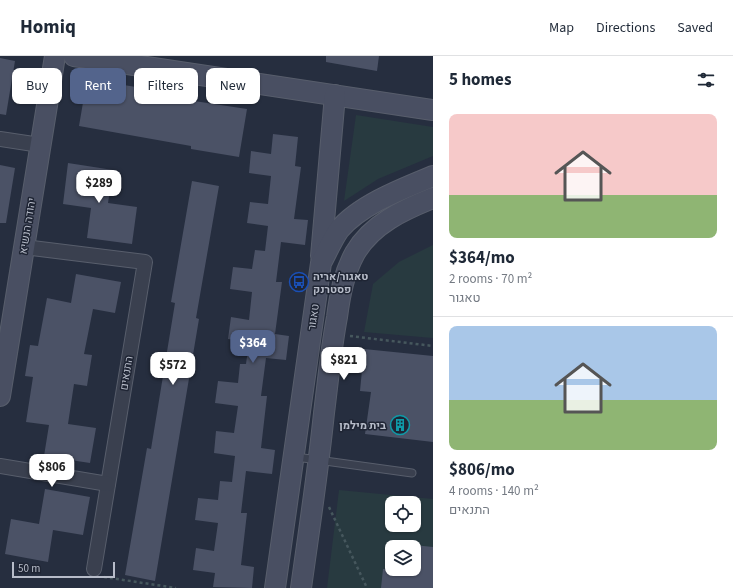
<!DOCTYPE html>
<meta charset="utf-8">
<style>
:root{--surface:#fff;--page:#f6f6f7;--text:#1f2937;--muted:#747a83;--line:#e0e1e3;--accent:#53648c}
body{margin:0;font-family:"Source Sans 3",Heebo,sans-serif;background:var(--page);color:var(--text);height:100vh;display:flex;flex-direction:column;font-size:15px;white-space:nowrap}
*{box-sizing:border-box;margin:0}
p{font-size:13px;color:var(--muted)}
.icon{flex:none;width:22px;height:22px;fill:none;stroke:currentColor;stroke-width:2;stroke-linecap:round;stroke-linejoin:round}
.map{position:relative;flex:1;overflow:hidden}
.drawer{display:flex;flex-direction:column;background:var(--surface);width:300px}
.drawer>*{flex:none}
.hud{position:absolute;left:12px;top:12px;width:361px;height:36px;display:flex;gap:8px}
.controls{position:absolute;left:385px;top:440px;display:grid;gap:8px}
.controls a{display:grid;place-items:center;width:36px;height:36px;border-radius:8px;background:var(--surface);box-shadow:0 1px 3px #0004;font-size:20px}
.scale{position:absolute;left:12px;bottom:10px;width:103px;box-sizing:border-box;padding-left:4px;border:2px solid #b7bcc9;border-top:0;font-size:11px;line-height:14px;white-space:nowrap;color:#b7bcc9;-webkit-text-stroke:3px #1f2534;paint-order:stroke}
.price{position:absolute;translate:-50% -34px;padding:0 9px;border-radius:8px;background:#fff;color:#222;font-size:13px;line-height:26px;filter:drop-shadow(0 1px 2px #0008)}
.price::after{content:'';position:absolute;left:50%;top:24px;width:12px;height:9px;margin-left:-6px;background:inherit;clip-path:polygon(0 0,100% 0,50% 100%)}
.price.selected{background:var(--accent);color:#fff}
ul{padding:0;list-style:none}
li{display:grid;align-content:center;gap:8px;height:212px;padding:0 16px}
li+li{border-top:1px solid var(--line)}
li span{display:grid;place-items:center;height:124px;border-radius:8px;color:#555}
li>.icon{margin-inline-start:auto}
span .icon{width:72px;height:72px;fill:#fffc;stroke-width:1}
li b{font-size:17px}
h2{display:flex;justify-content:space-between;align-items:center;height:48px;padding:0 16px;font-size:17px}
.pill{padding:0 14px;border-radius:8px;background:var(--surface);box-shadow:0 1px 3px #0004;font-size:14px;line-height:36px}
.pill.selected{background:var(--accent);color:#fff}
header{display:flex;align-items:center;gap:24px;box-sizing:border-box;height:56px;padding:0 20px;background:var(--surface);border-bottom:1px solid var(--line)}
header strong{font-size:19px}
nav{display:flex;gap:22px;margin-inline-start:auto;font-size:14px}
main{display:flex;flex:1;min-height:0}
.map>svg:first-child{display:block}
</style>
<header>
<strong>Homiq</strong>
<nav><a>Map</a><a>Directions</a><a>Saved</a></nav>
</header>
<main>
<div class="map">
<svg width="433" height="532" viewBox="0 0 433 532">
<rect width="100%" height="100%" fill="#262e3f"/>
<!-- green -->
<g fill="#283a40" fill-rule="evenodd">
<polygon points="356,59 433,71 433,100 378,123 344,145"/>
<polygon points="433,189 433,282 364,276 373,228 399,206"/>
<path d="M 339,434 L 433,443 L 433,532 L 327,532 ZM 392,447 L 414,447 L 414,469 L 392,469 ZM 392,491 L 414,491 L 414,513 L 392,513 Z"/>
</g>
<!-- building -->
<g fill="#4b5266">
<polygon points="326,0 379,0 377,15 326,6"/>
<polygon points="0,2 15,5 6,59 0,58"/>
<polygon points="87,23 136,31 135,36 247,53 239,101 191,93 191,90 79,70"/>
<polygon points="273,78 298,81 295,110 301,111 294,163 308,164 305,189 281,186 276,226 282,226 275,278 289,280 286,304 266,302 261,340 267,340 261,392 275,394 272,418 246,415 241,457 247,457 241,509 254,511 252,532 213,531 215,517 193,514 196,492 214,495 218,467 195,464 198,442 218,444 220,425 232,426 235,400 214,397 216,375 234,377 238,350 215,347 218,325 238,327 240,308 246,308 249,286 228,283 231,261 249,264 252,236 230,233 233,211 252,213 255,194 265,195 268,170 247,167 250,146 268,148 271,120 249,117 251,95 271,98"/>
<polygon points="68,107 113,114 108,147 137,151 132,188 87,182 91,152 63,148"/>
<polygon points="0,109 15,112 6,167 0,167"/>
<polygon points="192,125 219,130 196,262 199,263 155,525 125,519 147,392 151,393 175,247 171,246"/>
<polygon points="76,218 121,226 115,257 93,253 84,298 92,299 87,330 74,328 68,368 96,372 90,407 44,400 49,369 26,366 33,321 25,320 30,289 38,290 47,242 71,247"/>
<polygon points="364,293 433,300 433,386 365,378 371,336 360,335"/>
<polygon points="45,433 90,441 83,479 53,474 48,506 5,498 11,463 39,468"/>
<polygon points="414,489 433,491 433,532 381,532 383,513 414,513"/>
</g>
<g fill="none" stroke-linecap="round" stroke-linejoin="round">
<defs>
<polyline id="lane" points="296,401 412,417"/>
<g id="street">
<polyline points="0,83 40,89"/>
<polyline points="24,191 145,206 94,513"/>
<polyline points="0,410 108,428"/>
</g>
<g id="secondary">
<polyline points="74,0 433,54"/>
<polyline points="321,200 335,39"/>
<polyline points="0,340 55,0"/>
<path d="M 275,532 L 321,207 C 327,196 332,184 339,174 C 359,149 404,132 433,120"/>
<path d="M 301,532 C 309,474 318,416 324,357 C 328,325 331,293 337,261 C 340,238 344,217 355,197 C 372,168 403,154 433,142"/>
</g>
</defs>
<!-- lane casing -->
<use href="#lane" stroke="#585e6c" stroke-width="9"/>
<!-- street casing -->
<use href="#street" stroke="#585e6c" stroke-width="16"/>
<!-- secondary casing -->
<use href="#secondary" stroke="#585e6c" stroke-width="22"/>
<!-- path -->
<g stroke="#46575d" stroke-width="2.5" stroke-dasharray="3 3" stroke-linecap="butt">
<polyline points="350,280 433,290"/>
<polyline points="329,451 367,532"/>
<polyline points="104,521 176,532"/>
</g>
<!-- lane -->
<use href="#lane" stroke="#3a404f" stroke-width="7"/>
<!-- street -->
<use href="#street" stroke="#3a404f" stroke-width="14"/>
<!-- secondary -->
<use href="#secondary" stroke="#494f62" stroke-width="20"/>
</g>
<!-- icons -->
<defs>
<symbol id="bus-ring" viewBox="-11 -11 22 22"><circle r="9.5" fill="#1f2534" stroke="#1a4fb4" stroke-width="1.5"/><path d="M-5-6H5V4H4V6H2V4H-2V6H-4V4H-5ZM-3.5-4V0h7V-4ZM-3.5 1.2v1.5H-2V1.2ZM2 1.2v1.5H3.5V1.2Z" fill="#1a4fb4"/></symbol>
<symbol id="building-ring" viewBox="-11 -11 22 22"><circle r="9.5" fill="#1f2534" stroke="#0f9aa8" stroke-width="1.5"/><path d="M-4-6H4V6H1V3H-1V6H-4ZM-2.5-4.3h1.7v1.8h-1.7ZM.8-4.3h1.7v1.8H.8ZM-2.5-1h1.7V.8h-1.7ZM.8-1h1.7V.8H.8Z" fill="#0f9aa8"/></symbol>
</defs>
<g fill-rule="evenodd">
<use href="#bus-ring" x="288" y="215" width="22" height="22"/>
<use href="#building-ring" x="389" y="358" width="22" height="22"/>
</g>
<g text-anchor="middle" stroke-width="3" stroke-linejoin="round" paint-order="stroke">
<!-- street labels -->
<g font-size="11" fill="#b7bcc9" stroke="#1f2534">
<text transform="translate(27 170) rotate(-81)" y="4">יהודה הנשיא</text>
<text transform="translate(313 261) rotate(-82)" y="4">טאגור</text>
<text transform="translate(126 317) rotate(-81)" y="4">התנאים</text>
</g>
<!-- poi labels -->
<g font-size="11" font-weight="bold" fill="#b7bcc9" stroke="#1f2534" text-anchor="start">
<text x="313" y="224">טאגור/אריה<tspan x="313" dy="13">פסטרנק</tspan></text>
<text x="386" y="373" text-anchor="end">בית מילמן</text>
</g>
</g>
</svg>
<div class="controls">
<a><svg class="icon" aria-label="locate" viewBox="0 0 24 24"><circle cx="12" cy="12" r="6"/><path d="M12 2v4M12 18v4M2 12h4M18 12h4"/></svg></a>
<a><svg class="icon" aria-label="layers" viewBox="0 0 24 24"><path d="M12 4l9 5-9 5-9-5zM3 14l9 5 9-5"/></svg></a>
</div>
<div class="scale">50 m</div>
<b class="price" style="left:99px;top:148px">$289</b>
<b class="price selected" style="left:253px;top:308px">$364</b>
<b class="price" style="left:344px;top:325px">$821</b>
<b class="price" style="left:173px;top:330px">$572</b>
<b class="price" style="left:52px;top:432px">$806</b>
<div class="hud">
<a class="pill">Buy</a>
<a class="pill selected">Rent</a>
<a class="pill">Filters</a>
<a class="pill">New</a>
</div>
</div>
<section class="drawer">
<h2>5 homes<svg class="icon" aria-label="filters" viewBox="0 0 24 24"><path d="M4 7h16M4 17h16"/><circle cx="9" cy="7" r="2"/><circle cx="15" cy="17" r="2"/></svg></h2>
<ul>
<li><span style="background:linear-gradient(#f6c9c9 65%,#8fb573 0)"><svg class="icon" aria-label="home" viewBox="0 0 24 24"><path d="M3 11l9-7 9 7M6 9v11h12V9"/></svg></span><div><b>$364/mo</b><p>2 rooms · 70 m²</p><p>טאגור</p></div></li>
<li><span style="background:linear-gradient(#a9c7e8 60%,#8fb573 0)"><svg class="icon" aria-label="home" viewBox="0 0 24 24"><path d="M3 11l9-7 9 7M6 9v11h12V9"/></svg></span><div><b>$806/mo</b><p>4 rooms · 140 m²</p><p>התנאים</p></div></li>
</ul>
</section>
</main>
